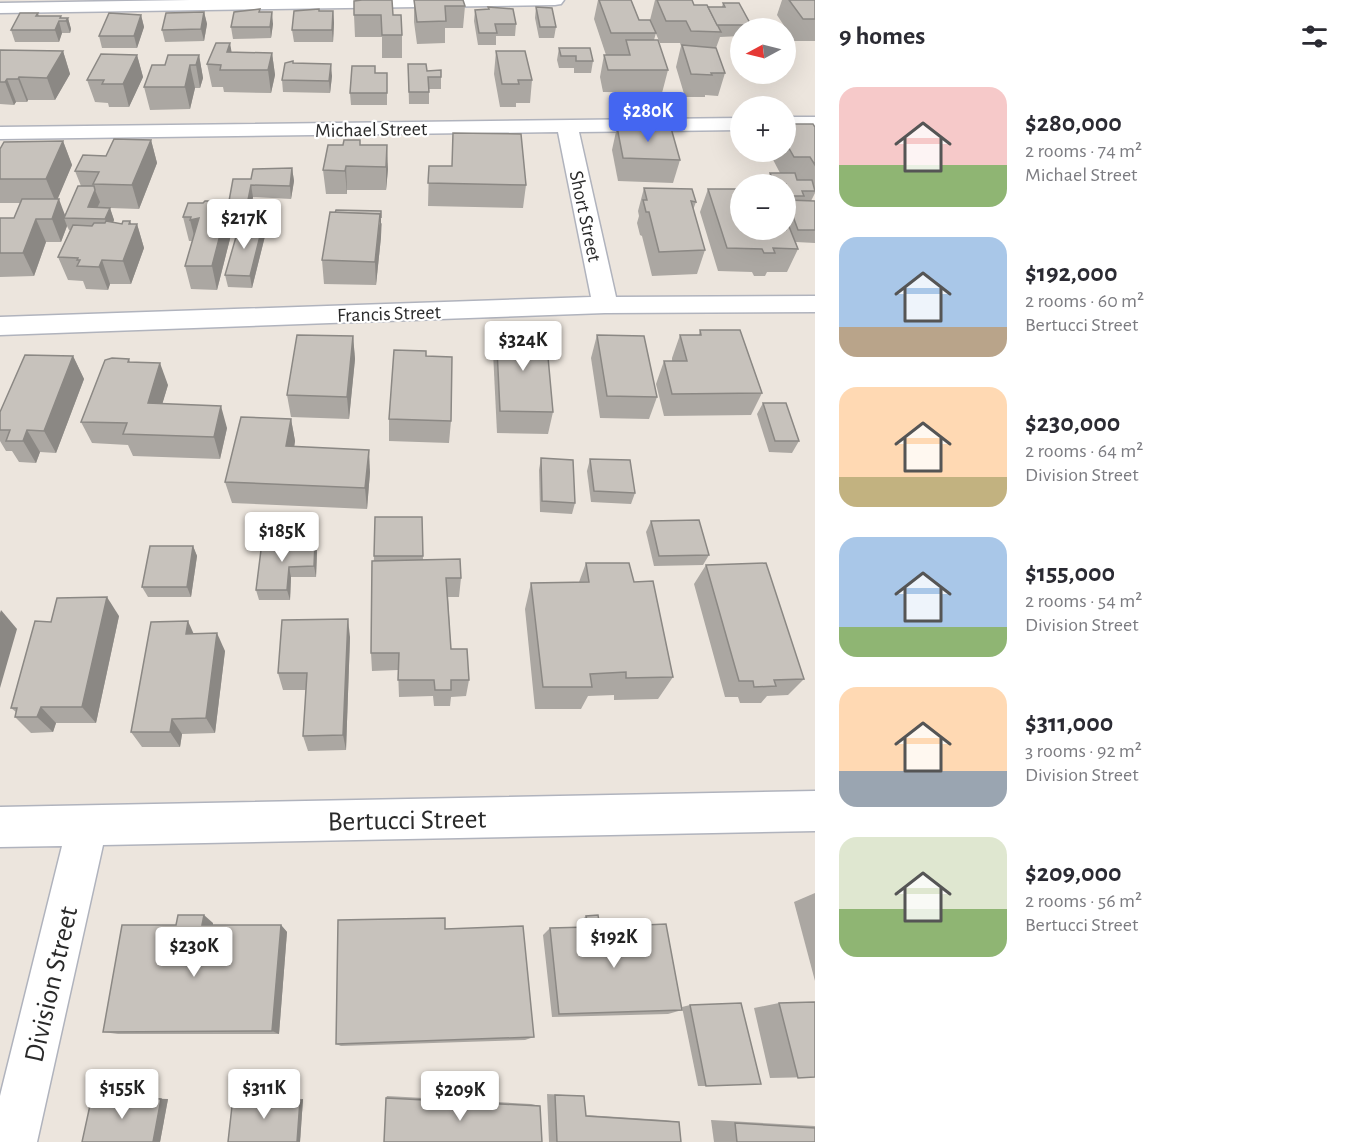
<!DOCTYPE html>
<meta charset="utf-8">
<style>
:root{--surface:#fff;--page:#f2f2f3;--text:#2b2b33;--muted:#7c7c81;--accent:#4466f1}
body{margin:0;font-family:"Alegreya Sans",sans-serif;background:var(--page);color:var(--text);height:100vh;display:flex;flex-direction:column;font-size:22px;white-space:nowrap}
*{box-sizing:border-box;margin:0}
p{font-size:20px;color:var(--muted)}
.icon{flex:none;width:33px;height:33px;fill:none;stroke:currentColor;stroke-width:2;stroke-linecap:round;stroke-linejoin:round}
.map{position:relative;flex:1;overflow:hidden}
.details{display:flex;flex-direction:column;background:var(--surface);width:540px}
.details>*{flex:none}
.needle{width:39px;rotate:263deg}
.tools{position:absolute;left:730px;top:18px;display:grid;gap:12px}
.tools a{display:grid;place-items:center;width:66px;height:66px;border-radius:50%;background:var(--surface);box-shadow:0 6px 24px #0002;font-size:30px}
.price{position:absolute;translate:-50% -51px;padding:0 14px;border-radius:6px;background:#fff;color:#222;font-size:20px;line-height:39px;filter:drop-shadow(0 2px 3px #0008)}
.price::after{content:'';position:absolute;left:50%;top:36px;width:18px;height:14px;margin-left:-9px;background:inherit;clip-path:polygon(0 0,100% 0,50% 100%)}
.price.on{background:var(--accent);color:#fff}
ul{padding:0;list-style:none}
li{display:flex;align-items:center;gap:18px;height:150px;padding:0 24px}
li span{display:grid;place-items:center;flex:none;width:168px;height:120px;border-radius:18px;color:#555}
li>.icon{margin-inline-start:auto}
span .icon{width:72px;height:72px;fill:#fffc;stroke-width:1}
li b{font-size:26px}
h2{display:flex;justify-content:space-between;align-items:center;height:72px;padding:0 24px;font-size:26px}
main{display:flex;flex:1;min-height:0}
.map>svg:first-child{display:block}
</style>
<main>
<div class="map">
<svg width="815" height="1142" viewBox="0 0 815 1142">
<rect width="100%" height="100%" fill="#ece5dd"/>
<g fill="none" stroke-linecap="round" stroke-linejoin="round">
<defs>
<g id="street">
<polygon points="190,0 564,0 561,4 555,5 0,13 0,3"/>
<rect x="786" y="117" width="29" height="12"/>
<polygon points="741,118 741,130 579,132 616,297 815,296 815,312 605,313 0,335 0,317 591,297 558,132 0,139 0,127"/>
<polygon points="815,791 815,831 103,845 37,1142 0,1142 0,1096 62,846 0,847 0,807"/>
</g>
</defs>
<!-- street casing -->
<use href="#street" stroke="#b0b3bd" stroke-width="3"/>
<!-- street -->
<use href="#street" fill="#fff" fill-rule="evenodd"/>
</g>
<!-- wall -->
<g fill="#aba7a2">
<polygon points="414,0 465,6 463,28 445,28 445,43 417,44 414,22"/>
<polygon points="598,0 631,0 639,20 656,33 654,40 668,70 662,93 603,92 600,77 604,55 606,55 594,19"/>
<polygon points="655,0 692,0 694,5 708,7 722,7 723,3 751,25 750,28 741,28 741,36 720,37 716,48 725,73 718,96 705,95 705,97 685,97 676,67 681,46 680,43 660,43 650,20"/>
<polygon points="782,0 815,0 815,41 794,41 777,15"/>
<polygon points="488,7 516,24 515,36 496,36 496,45 478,45 474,21 475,10 488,9"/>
<polygon points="536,7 556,27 554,38 539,38 535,18"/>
<polygon points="260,9 260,12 273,24 271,38 233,39 231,27"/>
<polygon points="319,11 333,11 334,23 333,42 294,42 292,30"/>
<polygon points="204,12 207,24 204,41 165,42 162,30"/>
<polygon points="38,13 39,16 61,16 61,18 68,18 71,29 70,33 62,33 59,42 15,42 11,30"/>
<polygon points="141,15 144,27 137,48 102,48 99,36"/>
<polygon points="354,15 393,15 402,35 402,58 382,58 382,37 355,37"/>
<polygon points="559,48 593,61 591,73 574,73 574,68 559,68 557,60"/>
<polygon points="0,50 63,51 70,74 55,100 28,100 27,102 16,102 14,105 0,104"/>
<polygon points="496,51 532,80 530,103 516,103 516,107 500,107 494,74"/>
<polygon points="232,52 272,53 275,75 271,93 224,92 223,87 212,87 207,64"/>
<polygon points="137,55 143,77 129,107 109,107 108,103 95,102 87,80"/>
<polygon points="199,55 203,78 200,88 195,88 190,109 150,110 144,87"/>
<polygon points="293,63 332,76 330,93 283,92 282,80"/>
<polygon points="408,64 441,77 441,89 429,89 429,104 409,104"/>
<polygon points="387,73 387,105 351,105 350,93"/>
<polygon points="786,124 815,127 815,193 811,201 815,201 815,243 796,242 798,249 787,272 767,272 765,276 754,276 752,272 718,271 700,212 708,189 741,230 786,230 786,184 765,184 770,173 780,173 769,152 786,152"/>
<polygon points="617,127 680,160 673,183 618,181 612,150"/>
<polygon points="453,133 526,185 523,208 428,206 429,166 452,166"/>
<polygon points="151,140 157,163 139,209 110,208 114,220 113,222 122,224 137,224 144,248 131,284 110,284 108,290 86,289 83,281 68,280 58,257 70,230 69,230 67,226 61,242 46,242 34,276 0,277 0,218 14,218 21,203 0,203 0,149 63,141 72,165 57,199 65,215 81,186 75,171 106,156"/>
<polygon points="360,145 388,169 386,190 347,190 347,194 326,194 323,170"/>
<polygon points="292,168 294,181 291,199 253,197 250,213 231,213 229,201 251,179"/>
<polygon points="644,188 696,202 693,210 705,250 697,274 652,276 642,236 640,235 637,223 639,216 638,211"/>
<polygon points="210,203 228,204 233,227 217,290 191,289 185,266 192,241 189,241 183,217"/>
<polygon points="382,223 381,237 376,285 324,284 322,260"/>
<polygon points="263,224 265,236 252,288 228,287 225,275"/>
<polygon points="496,329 523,334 553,412 548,434 497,433 493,352"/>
<polygon points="700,330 762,393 751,415 664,416 656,384 664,361 672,361 672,358 680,335 699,335"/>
<polygon points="597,335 657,397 649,419 600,418 591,358"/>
<polygon points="353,336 355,359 349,419 291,417 287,395"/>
<polygon points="73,356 84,379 56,453 40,452 36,463 19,462 12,451 6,451 0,441 0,412"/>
<polygon points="426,356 451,421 449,443 389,441 389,419"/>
<polygon points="129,359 130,362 168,385 162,404 227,428 220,459 133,456 128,445 92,443 81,422"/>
<polygon points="763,403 799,441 792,453 769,452 757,414"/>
<polygon points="291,419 295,441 294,447 370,472 367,509 232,503 225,482"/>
<polygon points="541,458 575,503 572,514 540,512 539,470"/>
<polygon points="590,459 635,493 631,504 591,502 587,471"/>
<polygon points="422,517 423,560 461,578 459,597 448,597 451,649 469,680 466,696 451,697 450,706 434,706 433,696 399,697 398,670 372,671 371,653 374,556"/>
<polygon points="651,521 709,555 703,565 654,566 646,532"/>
<polygon points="315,542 317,552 316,577 291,577 290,600 259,600 256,590"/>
<polygon points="193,546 197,556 191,597 148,597 142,587"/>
<polygon points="586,563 634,582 673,677 658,699 614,700 614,695 588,696 581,709 535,709 525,609 531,583 579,582"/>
<polygon points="706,565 804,679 788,695 767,696 761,703 740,703 738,697 725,697 694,584"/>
<polygon points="119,616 96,723 56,723 53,732 31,733 15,717 16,712 11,708 51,622"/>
<polygon points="194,634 225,651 215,733 182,734 180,747 142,747 131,732"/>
<polygon points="350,637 346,750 308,751 303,736 306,690 283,690 278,673"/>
<polygon points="815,893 815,981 794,902"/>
<polygon points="586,916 600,927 682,1010 668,1014 552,1017 543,935 550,928 578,927 578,924"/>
<polygon points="213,923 213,925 281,925 287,932 279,1034 118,1034 103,1032 176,925"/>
<polygon points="779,1003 815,1077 770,1078 754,1008"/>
<polygon points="690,1005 706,1086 698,1086 682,1007"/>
<polygon points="534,1037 525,1040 341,1046 336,1044"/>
<polygon points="547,1094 584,1096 586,1115 664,1120 679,1122 681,1142 549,1142"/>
<polygon points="92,1096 101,1096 168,1099 160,1142 82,1142"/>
<polygon points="387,1096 531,1104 540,1106 386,1098"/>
<polygon points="233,1097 303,1099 300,1142 228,1142"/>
<polygon points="711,1120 815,1126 815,1142 714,1142"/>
</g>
<!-- shaded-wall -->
<g fill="#8b8884">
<polygon points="333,11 334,23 333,42 332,30"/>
<polygon points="204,12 207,24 204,41 201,29"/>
<polygon points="272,12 273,24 271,38 270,27"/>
<polygon points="141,15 144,27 137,48 134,36"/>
<polygon points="68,18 71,29 70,33 66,21"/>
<polygon points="59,21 62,33 59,42 55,30"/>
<polygon points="230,43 234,65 227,52"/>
<polygon points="63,51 70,74 55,100 47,78"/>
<polygon points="272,53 275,75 271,93 268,70"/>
<polygon points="137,55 143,77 129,107 123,84"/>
<polygon points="199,55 203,78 200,88 196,65"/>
<polygon points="331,64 332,76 330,93 329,81"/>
<polygon points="190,65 195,88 190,109 185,87"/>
<polygon points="19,77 28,100 27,102 18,79"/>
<polygon points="7,79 16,102 14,105 5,82"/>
<polygon points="151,140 157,163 139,209 132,185"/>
<polygon points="63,141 72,165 56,203 46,179"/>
<polygon points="387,145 388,169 386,190 386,167"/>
<polygon points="346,166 347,190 347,194 345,171"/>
<polygon points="292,168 294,181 291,199 290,186"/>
<polygon points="251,185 253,197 250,213 248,200"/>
<polygon points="95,190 100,202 92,219 88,207"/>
<polygon points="59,199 66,218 64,218 67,226 61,242 52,219"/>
<polygon points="228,204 233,227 217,290 212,266"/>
<polygon points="110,208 114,220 110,231 105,219"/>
<polygon points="381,211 381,237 376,285 375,262"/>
<polygon points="199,218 196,243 190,220"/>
<polygon points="36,219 46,242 34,276 23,253"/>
<polygon points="130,221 134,232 137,224 144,248 131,284 123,261"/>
<polygon points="263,224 265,236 252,288 250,276"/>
<polygon points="102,260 110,284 108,290 99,267"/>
<polygon points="353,336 355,359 349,419 347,397"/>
<polygon points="73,356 84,379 56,453 44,431"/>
<polygon points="160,363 168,385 156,425 148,403"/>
<polygon points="221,406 227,428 220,459 214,437"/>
<polygon points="291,419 295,441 291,468 286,446"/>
<polygon points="27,430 40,452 36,463 23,441"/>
<polygon points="369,450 370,472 367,509 365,488"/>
<polygon points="315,542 317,552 316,577 314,566"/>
<polygon points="193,546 197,556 191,597 187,587"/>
<polygon points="289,567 291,577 290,600 287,590"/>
<polygon points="107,597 119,616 96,723 82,707"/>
<polygon points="1,610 17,629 0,688 0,613"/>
<polygon points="348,619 350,637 346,750 343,735"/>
<polygon points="188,621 196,639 186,634"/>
<polygon points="217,633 225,651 215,733 206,718"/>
<polygon points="41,707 56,723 53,732 37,717"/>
<polygon points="172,719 182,734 180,747 170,732"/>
<polygon points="204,915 213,923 212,932 202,925"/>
<polygon points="281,925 287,932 279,1034 272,1031"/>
<polygon points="161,1099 168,1099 160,1142 153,1142"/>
<polygon points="303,1099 300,1142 297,1142 300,1100"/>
</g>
<!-- building -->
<g fill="#c7c2bc" stroke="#8b8884" stroke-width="1.5">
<polygon points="362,0 392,0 393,15 401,15 402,35 382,35 381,15 354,15 354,1"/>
<polygon points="414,0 463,0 465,6 445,6 446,21 417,22"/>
<polygon points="599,0 631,0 639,20 650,20 656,33 611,33"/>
<polygon points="657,0 692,0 694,5 707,5 721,32 691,31 686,21 666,21"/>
<polygon points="789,0 815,0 815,19 803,19"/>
<polygon points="723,3 739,3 751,25 717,25 708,7 725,7"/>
<polygon points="488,7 513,9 516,24 495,24 497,33 479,33 475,10 489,9"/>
<polygon points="536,7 552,8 556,27 540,27"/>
<polygon points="260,9 259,12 272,12 270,27 231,27 234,12"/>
<polygon points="319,9 319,11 333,11 332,30 292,30 294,11"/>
<polygon points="204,12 201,29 162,30 166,13"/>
<polygon points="20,13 38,13 36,16 61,16 60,18 68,18 66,21 59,21 55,30 11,30"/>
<polygon points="109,13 141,15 134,36 99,36"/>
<polygon points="626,40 658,40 668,70 608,70 604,55 630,55"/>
<polygon points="216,43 230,43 227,52 272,53 268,70 220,70 221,65 207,64"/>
<polygon points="682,45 716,48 725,73 711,73 712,75 691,74"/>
<polygon points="559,48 590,48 593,61 576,61 576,56 561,56"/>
<polygon points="0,50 63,51 47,78 19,77 18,79 7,79 5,82 0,82"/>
<polygon points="496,51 525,51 532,80 518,80 519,84 502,84"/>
<polygon points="101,54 137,55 123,84 102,84 104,80 87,80"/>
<polygon points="168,55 199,55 196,65 190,65 185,87 144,87 152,65 165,65"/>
<polygon points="293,61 293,63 331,64 329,81 282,80 285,63"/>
<polygon points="408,64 426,64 427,71 441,70 441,77 428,77 429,92 409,92"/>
<polygon points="352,66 375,66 375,73 387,73 387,93 350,93"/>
<polygon points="786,124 813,124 815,127 815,165 810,157 794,157 786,143"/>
<polygon points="617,127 671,128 680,160 623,158"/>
<polygon points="453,133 521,134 526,185 428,183 429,166 452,166"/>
<polygon points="114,139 151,140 132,185 93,184 99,172 75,171 83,155 106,156"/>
<polygon points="344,140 360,140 360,145 387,145 386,167 346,166 345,171 323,170 328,145 343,145"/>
<polygon points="63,141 46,179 0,179 0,149 4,142"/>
<polygon points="292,168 290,186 251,185 248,200 229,201 233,179 251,179 253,169"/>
<polygon points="770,173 795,173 797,180 812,180 815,191 802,191 804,196 786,196 786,184 775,184"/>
<polygon points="78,186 94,186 95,190 88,207 110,208 105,219 64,218"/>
<polygon points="644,188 692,189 696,202 691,201 705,250 659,252 649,212 646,212 643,200 647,200"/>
<polygon points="708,189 741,189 741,230 786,230 786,224 788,224 798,249 773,248 775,253 764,253 762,249 727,248"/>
<polygon points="22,199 59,199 52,219 36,219 23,253 0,253 0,218 14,218"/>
<polygon points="787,200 815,201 815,230 798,230"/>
<polygon points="205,201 209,201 209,204 213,202 228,204 212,266 185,266 199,218 190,220 191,217 183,217 188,203 203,203"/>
<polygon points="336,210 381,211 381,218 380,214 335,213"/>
<polygon points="330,212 380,214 375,262 322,260"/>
<polygon points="106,221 122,224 123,221 130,221 129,224 137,224 123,261 102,260 99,267 77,266 80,260 77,260 78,258 58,257 73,225 92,226 94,223 105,223"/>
<polygon points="240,223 263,224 250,276 225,275"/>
<polygon points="496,329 522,330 523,334 546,335 553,412 500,411"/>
<polygon points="700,330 740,330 762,393 672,394 664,361 687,361 680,335 701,335"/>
<polygon points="297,335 353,336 347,397 287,395"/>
<polygon points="597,335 644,336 657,397 607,396"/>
<polygon points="394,350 426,351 426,356 452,357 451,421 389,419"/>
<polygon points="25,355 73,356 44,431 27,430 23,441 6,441 10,430 0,430 0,412"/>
<polygon points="112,358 129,359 128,362 160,363 148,403 221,406 214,437 123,434 127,423 81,422 105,360"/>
<polygon points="763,403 786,403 799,441 775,441"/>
<polygon points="241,417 291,419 286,446 369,450 365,488 225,482"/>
<polygon points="541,458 573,460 575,503 542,501"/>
<polygon points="590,459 630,460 635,493 594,491"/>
<polygon points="375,517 422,517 423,556 374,556"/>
<polygon points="699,520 709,555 659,556 651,521"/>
<polygon points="262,542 315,542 314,566 289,567 287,590 256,590"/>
<polygon points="150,546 193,546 187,587 142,587"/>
<polygon points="460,559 461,578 446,578 451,649 467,649 469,680 451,680 451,690 435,690 434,680 398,680 399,653 371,653 372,561"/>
<polygon points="586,563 629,563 634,582 653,581 673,677 626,678 626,672 590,674 592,687 543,687 531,583 589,582"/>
<polygon points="766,563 804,679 774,680 776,686 754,687 753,681 739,681 706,565"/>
<polygon points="107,597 82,707 41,707 37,717 15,717 17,708 11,708 35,621 51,622 57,598"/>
<polygon points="348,619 343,735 303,736 307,673 278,673 282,620"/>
<polygon points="188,621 186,634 217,633 206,718 172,719 170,732 131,732 151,622"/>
<polygon points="178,915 204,915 202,925 281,925 272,1031 103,1032 122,925 176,925"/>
<polygon points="598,915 600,927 666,924 682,1010 559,1014 550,928 589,927 586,916"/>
<polygon points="445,918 445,929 523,926 534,1037 336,1044 338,920"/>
<polygon points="815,1002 815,1077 798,1078 779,1003"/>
<polygon points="741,1003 761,1084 706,1086 690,1005"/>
<polygon points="555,1095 584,1096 586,1116 679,1122 681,1142 557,1142"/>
<polygon points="92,1096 161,1099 153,1142 82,1142"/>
<polygon points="233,1097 300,1100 297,1142 228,1142"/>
<polygon points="386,1098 540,1106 542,1142 384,1142"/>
<polygon points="735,1123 815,1128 815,1142 737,1142"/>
</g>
<g text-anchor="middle" stroke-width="4.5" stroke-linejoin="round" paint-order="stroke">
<!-- far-street labels -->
<g font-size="20" fill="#2a2a2a" stroke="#fff">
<text transform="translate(371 129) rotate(-1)" y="7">Michael Street</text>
<text transform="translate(586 216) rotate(78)" y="7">Short Street</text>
<text transform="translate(389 313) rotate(-2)" y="7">Francis Street</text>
</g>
<!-- near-street labels -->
<g font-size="28" fill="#2a2a2a" stroke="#fff">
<text transform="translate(407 819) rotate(-1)" y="10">Bertucci Street</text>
<text transform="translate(50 984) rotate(-77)" y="10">Division Street</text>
</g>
</g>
</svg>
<div class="tools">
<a><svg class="needle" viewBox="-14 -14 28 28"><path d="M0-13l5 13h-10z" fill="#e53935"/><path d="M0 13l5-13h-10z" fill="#7c7c81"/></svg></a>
<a>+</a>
<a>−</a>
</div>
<b class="price on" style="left:648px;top:143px">$280K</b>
<b class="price" style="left:244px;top:250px">$217K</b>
<b class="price" style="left:523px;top:372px">$324K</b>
<b class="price" style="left:282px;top:563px">$185K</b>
<b class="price" style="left:614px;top:969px">$192K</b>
<b class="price" style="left:194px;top:978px">$230K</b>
<b class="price" style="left:122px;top:1120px">$155K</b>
<b class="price" style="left:264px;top:1120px">$311K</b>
<b class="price" style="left:460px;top:1122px">$209K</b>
</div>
<section class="details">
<h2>9 homes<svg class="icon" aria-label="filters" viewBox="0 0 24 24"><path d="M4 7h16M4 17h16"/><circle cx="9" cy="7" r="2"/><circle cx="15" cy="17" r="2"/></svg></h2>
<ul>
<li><span style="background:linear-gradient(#f6c9c9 65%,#8fb573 0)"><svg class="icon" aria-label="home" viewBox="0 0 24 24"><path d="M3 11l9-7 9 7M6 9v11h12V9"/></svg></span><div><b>$280,000</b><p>2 rooms · 74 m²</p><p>Michael Street</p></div></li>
<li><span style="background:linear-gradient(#a9c7e8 75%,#b9a48a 0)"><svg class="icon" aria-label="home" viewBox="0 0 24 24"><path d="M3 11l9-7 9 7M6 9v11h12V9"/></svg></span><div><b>$192,000</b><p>2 rooms · 60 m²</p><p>Bertucci Street</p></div></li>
<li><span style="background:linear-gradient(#ffd9b3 75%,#c2b280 0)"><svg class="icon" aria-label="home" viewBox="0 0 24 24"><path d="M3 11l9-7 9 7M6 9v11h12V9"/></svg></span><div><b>$230,000</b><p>2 rooms · 64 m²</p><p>Division Street</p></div></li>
<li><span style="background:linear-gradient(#a9c7e8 75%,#8fb573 0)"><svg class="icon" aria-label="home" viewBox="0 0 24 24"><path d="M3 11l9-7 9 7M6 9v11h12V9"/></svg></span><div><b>$155,000</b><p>2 rooms · 54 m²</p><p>Division Street</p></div></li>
<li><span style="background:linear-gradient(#ffd9b3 70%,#9aa5b1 0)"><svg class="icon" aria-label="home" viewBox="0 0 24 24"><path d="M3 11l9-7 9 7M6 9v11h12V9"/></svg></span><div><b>$311,000</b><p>3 rooms · 92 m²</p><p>Division Street</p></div></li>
<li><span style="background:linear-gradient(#dfe7d0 60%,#8fb573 0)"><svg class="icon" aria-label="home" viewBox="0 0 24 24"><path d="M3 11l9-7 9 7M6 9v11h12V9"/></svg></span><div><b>$209,000</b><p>2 rooms · 56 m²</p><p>Bertucci Street</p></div></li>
</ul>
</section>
</main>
